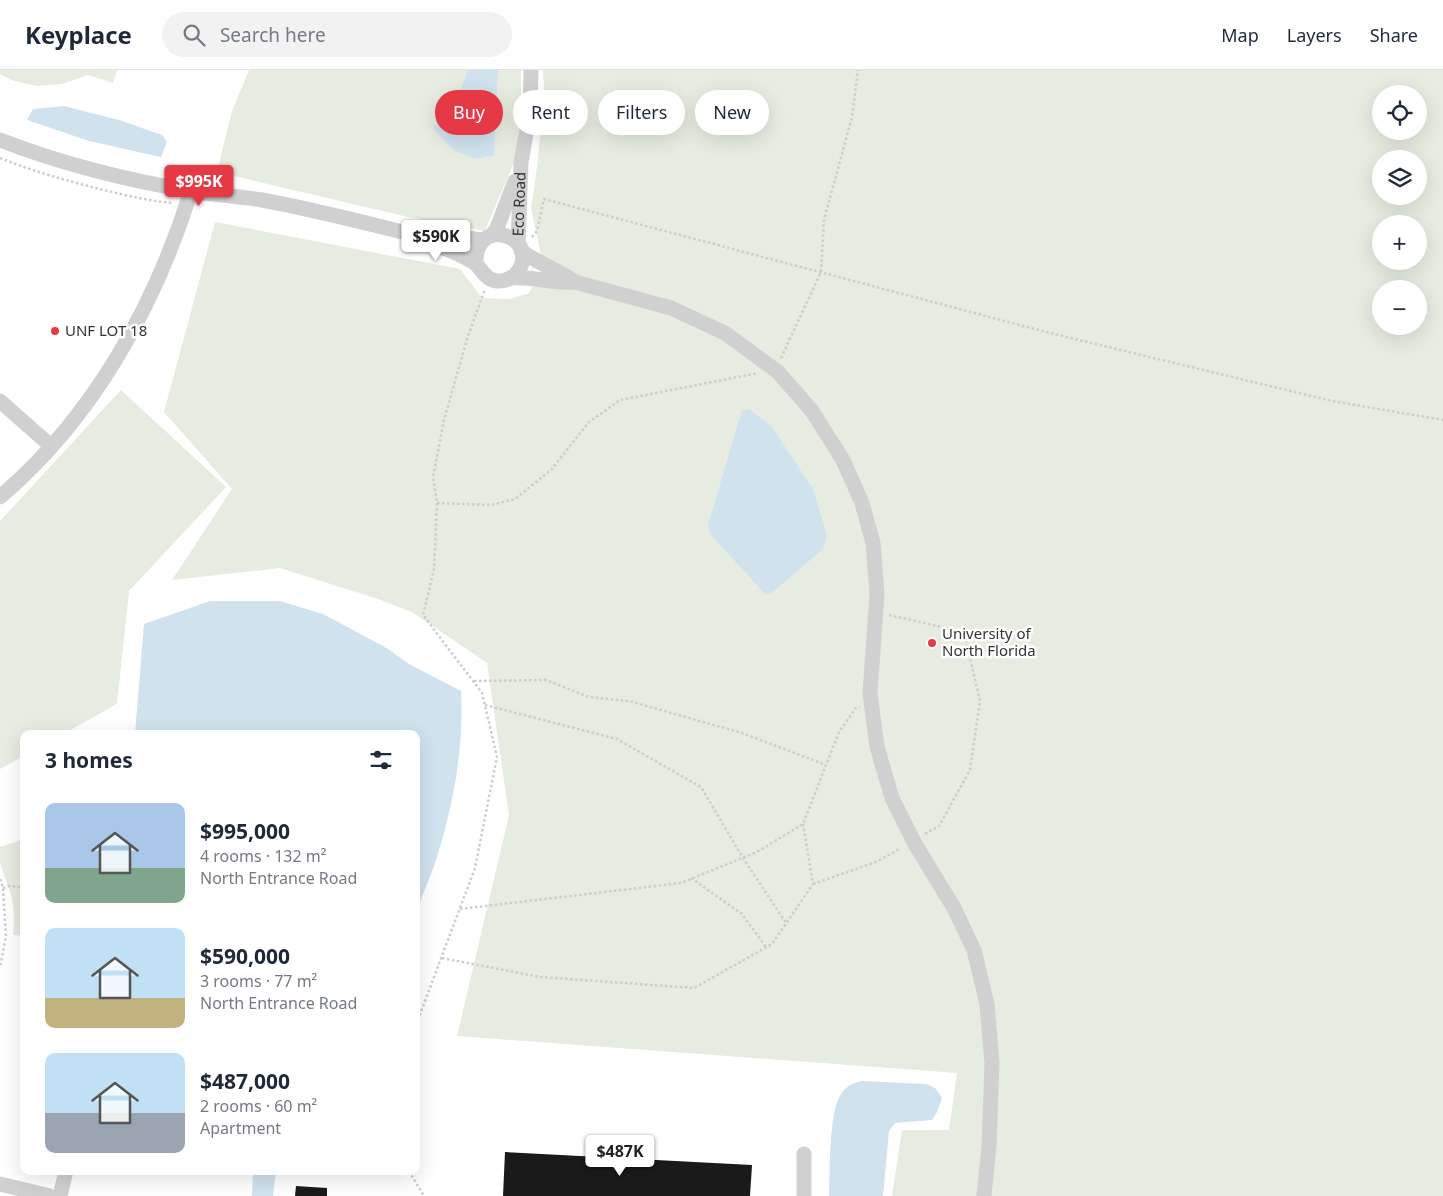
<!DOCTYPE html>
<meta charset="utf-8">
<style>
:root{--surface:#fff;--page:#f2f2f3;--text:#1f2937;--muted:#747a83;--line:#e0e1e3;--accent:#e63946}
body{margin:0;font-family:"Noto Sans",sans-serif;background:var(--page);color:var(--text);height:100vh;display:flex;flex-direction:column;font-size:19px;white-space:nowrap}
*{box-sizing:border-box;margin:0}
p{font-size:16px;color:var(--muted)}
.icon{flex:none;width:28px;height:28px;fill:none;stroke:currentColor;stroke-width:2;stroke-linecap:round;stroke-linejoin:round}
.map{position:relative;flex:1;overflow:hidden}
.panel{position:absolute;left:20px;top:660px;width:400px;height:445px;display:flex;flex-direction:column;background:var(--surface);border-radius:10px;box-shadow:0 5px 20px #0002}
.panel>*{flex:none}
.banner{position:absolute;left:435px;top:20px;width:475px;height:45px;display:flex;gap:10px}
.tools{position:absolute;left:1372px;top:15px;display:grid;gap:10px}
.tools a{display:grid;place-items:center;width:55px;height:55px;border-radius:50%;background:var(--surface);box-shadow:0 5px 20px #0002;font-size:25px}
.price{position:absolute;translate:-50% -42px;padding:0 11px;border-radius:5px;background:#fff;color:#222;font-size:16px;line-height:32px;filter:drop-shadow(0 1px 2px #0008)}
.price::after{content:'';position:absolute;left:50%;top:30px;width:15px;height:11px;margin-left:-8px;background:inherit;clip-path:polygon(0 0,100% 0,50% 100%)}
.price.active{background:var(--accent);color:#fff}
ul{padding:0;list-style:none}
li{display:flex;align-items:center;gap:15px;height:125px;padding:0 25px}
li span{display:grid;place-items:center;flex:none;width:140px;height:100px;border-radius:10px;color:#555}
li>.icon{margin-inline-start:auto}
span .icon{width:60px;height:60px;fill:#fffc;stroke-width:1}
li b{font-size:21px}
h2{display:flex;justify-content:space-between;align-items:center;height:60px;padding:0 25px;font-size:21px}
.pill{padding:0 18px;border-radius:22px;background:var(--surface);box-shadow:0 5px 20px #0002;font-size:18px;line-height:45px}
.pill.active{background:var(--accent);color:#fff}
header{display:flex;align-items:center;gap:30px;box-sizing:border-box;height:70px;padding:0 25px;background:var(--surface);border-bottom:1px solid var(--line)}
header strong{font-size:24px}
nav{display:flex;gap:28px;margin-inline-start:auto;font-size:18px}
.search{width:350px;height:45px;background:var(--page);display:flex;align-items:center;gap:12px;box-sizing:border-box;padding:0 18px;border-radius:28px;color:var(--muted);font-size:19px}
.map>svg:first-child{display:block}
</style>
<header>
<strong>Keyplace</strong>
<div class="search"><svg class="icon" aria-label="search" viewBox="0 0 24 24"><circle cx="10" cy="10" r="6"/><path d="M15 15l6 6"/></svg>Search here</div>
<nav><a>Map</a><a>Layers</a><a>Share</a></nav>
</header>
<div class="map">
<svg width="1443" height="1126" viewBox="0 0 1443 1126">
<rect width="100%" height="100%" fill="#fff"/>
<!-- green -->
<g fill="#e6ecdf" fill-rule="evenodd">
<polygon points="0,0 117,0 113,13 88,5 62,14 37,16 14,11 0,4"/>
<polygon points="249,0 521,0 521,36 515,90 485,161 408,147 217,102 232,41"/>
<path d="M 543,0 L 1443,0 L 1443,1126 L 892,1126 L 902,1060 L 949,1060 L 957,1003 L 457,966 L 509,745 L 487,593 L 412,542 L 378,529 L 280,498 L 172,510 L 232,419 L 164,342 L 215,152 L 460,199 L 482,228 L 510,229 L 529,223 L 543,195 L 531,138 L 538,90 L 544,18 ZM 1381,24 L 1419,24 L 1419,61 L 1381,61 ZM 1381,89 L 1419,89 L 1419,126 L 1381,126 ZM 1381,154 L 1419,154 L 1419,191 L 1381,191 ZM 1381,219 L 1419,219 L 1419,256 L 1381,256 Z"/>
<polygon points="121,320 226,417 129,521 117,634 63,664 24,664 24,686 0,699 0,451"/>
<polygon points="24,769 24,866 13,865 14,845 12,828 0,793 0,777"/>
</g>
<!-- water -->
<g fill="#cfe2ee">
<polygon points="468,0 498,0 494,85 476,89 453,80 433,58 459,24"/>
<polygon points="64,36 119,50 162,65 167,72 161,87 89,71 27,50 33,39"/>
<polygon points="749,339 772,357 813,419 827,466 823,479 774,521 766,525 710,464 708,455 742,340"/>
<path d="M 210,531 L 280,531 L 323,544 L 385,577 L 409,594 L 461,621 C 464,676 454,731 438,784 C 432,803 424,822 416,841 L 416,664 L 135,664 L 144,554 Z"/>
<path d="M 861,1011 L 926,1014 L 935,1018 L 942,1028 L 937,1042 L 932,1050 L 895,1053 L 889,1061 L 883,1126 L 829,1126 C 830,1103 829,1043 840,1026 C 845,1016 852,1014 861,1011 Z"/>
<polygon points="253,1101 276,1101 273,1126 252,1126"/>
</g>
<!-- building -->
<g fill="#1a1a1a">
<polygon points="505,1082 752,1095 750,1126 503,1126"/>
<polygon points="296,1116 327,1118 327,1126 295,1126"/>
</g>
<g fill="none" stroke-linecap="round" stroke-linejoin="round">
<!-- path -->
<g stroke="#cdcdcd" stroke-width="2.5" stroke-dasharray="2.5 2.5" stroke-linecap="butt">
<path d="M 0,88 C 35,102 71,112 108,121 C 129,126 150,131 172,133"/>
<polyline points="532,167 537,161 544,129 1050,263 1332,331 1443,350"/>
<polyline points="781,288 821,202 824,150 852,47 858,0"/>
<polyline points="437,433 491,435 515,429 552,399 588,353 620,330 758,303"/>
<polyline points="889,545 964,562 980,631 970,700 939,756 923,765"/>
<polyline points="474,611 546,610 589,627 629,631 742,663 826,695"/>
<polyline points="485,635 617,669 701,717 743,788 786,853"/>
<polyline points="691,808 742,844 766,877"/>
<polyline points="0,809 3,818 6,866 0,898"/>
<polyline points="813,814 876,792 901,778"/>
<polyline points="3,818 8,816 24,817"/>
<polyline points="460,839 681,813 757,782 803,754 839,662 856,638 860,637"/>
<polyline points="442,888 540,907 694,918 772,874 813,814 803,754"/>
<polyline points="416,955 475,798 497,687 482,623 423,545 434,499 437,433 433,407 444,350 467,269 485,219"/>
<polyline points="409,1101 424,1126"/>
</g>
<!-- minor -->
<g stroke="#d0d0d0" stroke-width="15">
<path d="M 0,70 C 62,94 126,110 191,121 C 215,125 239,126 262,130 C 312,139 361,152 411,164 C 431,175 454,180 473,192 C 483,198 483,209 497,211 C 507,212 517,206 521,196 C 534,163 474,147 476,194"/>
<polyline points="417,164 427,163 483,170"/>
<polyline points="492,165 497,158 515,111"/>
<path id="s1" d="M 518,174 L 521,93 L 530,40 L 531,0"/>
<path d="M 521,181 C 538,193 558,200 575,212 L 671,238 L 725,263 L 778,302 L 812,341 L 843,390 L 862,433 L 873,473 L 877,524 L 870,623 L 877,677 L 892,728 L 915,774 L 954,838 L 974,880 L 987,934 L 992,993 L 989,1076 L 984,1126"/>
<path d="M 510,208 C 534,206 552,214 575,212"/>
<polyline points="0,331 51,376"/>
<path d="M 0,427 C 93,348 155,236 191,121"/>
<polyline points="0,1114 50,1126"/>
<polyline points="60,1126 66,1101"/>
<polyline points="804,1126 804,1084"/>
</g>
</g>
<!-- markers -->
<g fill="#e63946" stroke="#fff" stroke-width="2">
<circle cx="55" cy="261" r="5"/>
<circle cx="932" cy="573" r="5"/>
</g>
<g text-anchor="middle" stroke-width="5" stroke-linejoin="round" paint-order="stroke">
<!-- street labels -->
<g font-size="15" fill="#333" stroke="#fff">
<text dy="5" stroke="none"><textPath href="#s1" startOffset="40">Eco Road</textPath></text>
</g>
<!-- poi labels -->
<g font-size="15" fill="#333" stroke="#fff" text-anchor="start">
<text x="65" y="266">UNF LOT 18</text>
<text x="942" y="569">University of<tspan x="942" dy="17">North Florida</tspan></text>
</g>
</g>
</svg>
<div class="tools">
<a><svg class="icon" aria-label="locate" viewBox="0 0 24 24"><circle cx="12" cy="12" r="6"/><path d="M12 2v4M12 18v4M2 12h4M18 12h4"/></svg></a>
<a><svg class="icon" aria-label="layers" viewBox="0 0 24 24"><path d="M12 4l9 5-9 5-9-5zM3 14l9 5 9-5"/></svg></a>
<a>+</a>
<a>−</a>
</div>
<b class="price active" style="left:199px;top:137px">$995K</b>
<b class="price" style="left:436px;top:192px">$590K</b>
<b class="price" style="left:620px;top:1107px">$487K</b>
<div class="banner">
<a class="pill active">Buy</a>
<a class="pill">Rent</a>
<a class="pill">Filters</a>
<a class="pill">New</a>
</div>
<section class="panel">
<h2>3 homes<svg class="icon" aria-label="filters" viewBox="0 0 24 24"><path d="M4 7h16M4 17h16"/><circle cx="9" cy="7" r="2"/><circle cx="15" cy="17" r="2"/></svg></h2>
<ul>
<li><span style="background:linear-gradient(#a9c7e8 65%,#7fa58c 0)"><svg class="icon" aria-label="home" viewBox="0 0 24 24"><path d="M3 11l9-7 9 7M6 9v11h12V9"/></svg></span><div><b>$995,000</b><p>4 rooms · 132 m²</p><p>North Entrance Road</p></div></li>
<li><span style="background:linear-gradient(#bfe0f5 70%,#c2b280 0)"><svg class="icon" aria-label="home" viewBox="0 0 24 24"><path d="M3 11l9-7 9 7M6 9v11h12V9"/></svg></span><div><b>$590,000</b><p>3 rooms · 77 m²</p><p>North Entrance Road</p></div></li>
<li><span style="background:linear-gradient(#bfe0f5 60%,#9aa5b1 0)"><svg class="icon" aria-label="home" viewBox="0 0 24 24"><path d="M3 11l9-7 9 7M6 9v11h12V9"/></svg></span><div><b>$487,000</b><p>2 rooms · 60 m²</p><p>Apartment</p></div></li>
</ul>
</section>
</div>
